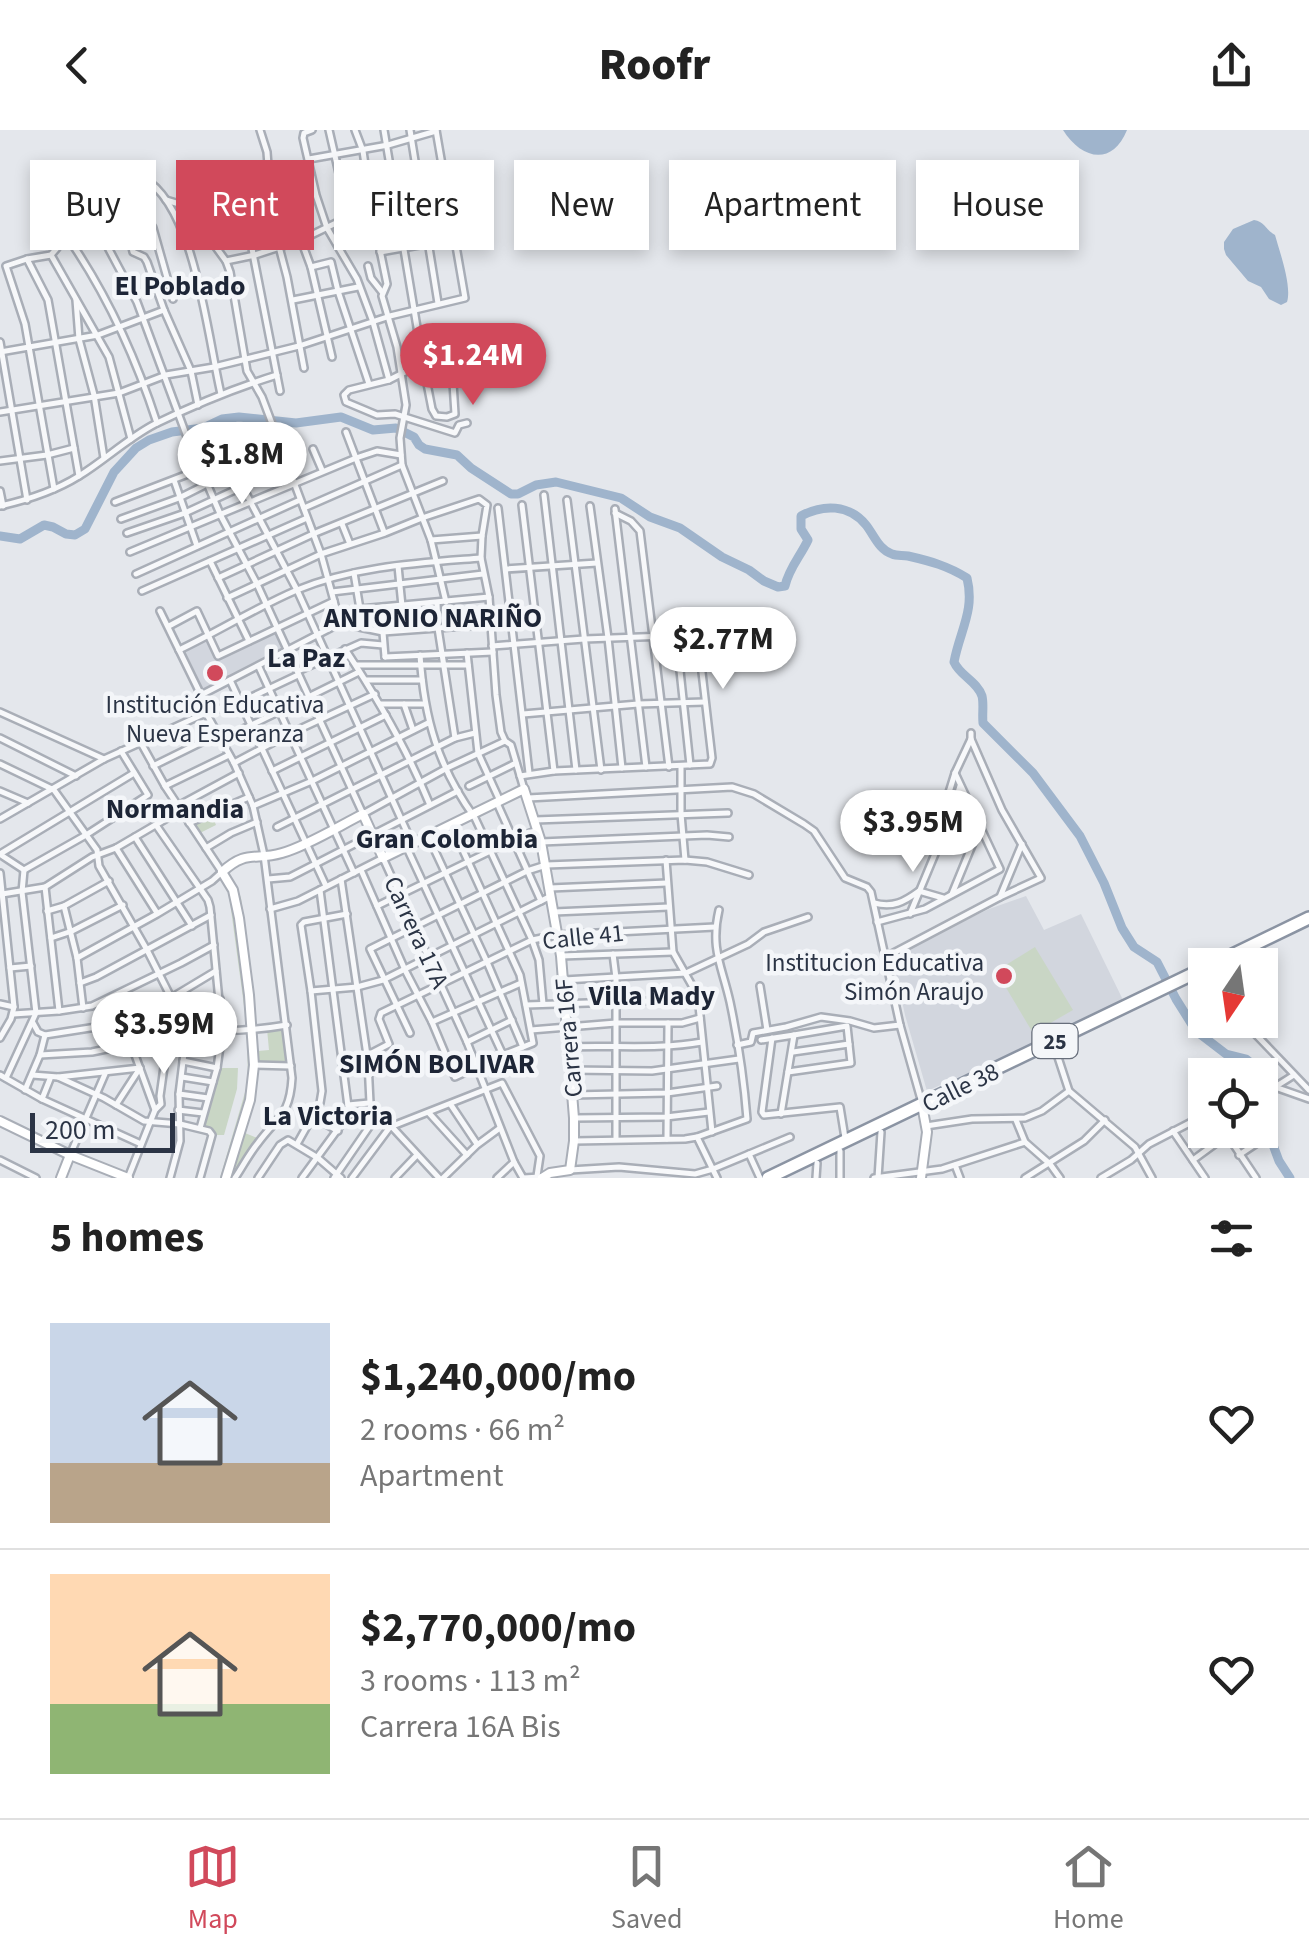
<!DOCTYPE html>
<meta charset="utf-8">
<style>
:root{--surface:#fff;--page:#f2f2f2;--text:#222;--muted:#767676;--line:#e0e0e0;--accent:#d1495b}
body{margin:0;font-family:"Source Sans 3",sans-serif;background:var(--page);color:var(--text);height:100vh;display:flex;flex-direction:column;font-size:38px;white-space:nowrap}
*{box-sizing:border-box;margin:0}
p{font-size:32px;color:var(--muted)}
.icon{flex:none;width:55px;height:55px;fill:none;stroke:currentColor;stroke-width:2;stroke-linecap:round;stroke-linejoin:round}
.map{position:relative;height:1048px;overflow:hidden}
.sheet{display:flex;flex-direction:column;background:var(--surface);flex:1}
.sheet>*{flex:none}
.hud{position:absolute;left:30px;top:30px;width:1250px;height:90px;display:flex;gap:20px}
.needle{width:65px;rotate:193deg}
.buttons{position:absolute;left:1188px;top:818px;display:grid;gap:20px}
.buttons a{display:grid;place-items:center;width:90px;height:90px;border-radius:0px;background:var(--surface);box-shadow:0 5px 15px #0003;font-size:50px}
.scale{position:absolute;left:30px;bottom:25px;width:145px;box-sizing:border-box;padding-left:10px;border:5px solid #2b3445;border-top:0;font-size:28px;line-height:35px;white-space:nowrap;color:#2b3445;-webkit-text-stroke:8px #f4f6f9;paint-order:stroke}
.price{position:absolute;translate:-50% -85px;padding:0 22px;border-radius:35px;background:#fff;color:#222;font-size:32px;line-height:65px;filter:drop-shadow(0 2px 5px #0008)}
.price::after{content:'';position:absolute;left:50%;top:60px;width:30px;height:22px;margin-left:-15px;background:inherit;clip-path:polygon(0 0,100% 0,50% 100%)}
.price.on{background:var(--accent);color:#fff}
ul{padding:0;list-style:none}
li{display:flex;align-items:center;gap:30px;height:250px;padding:0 50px}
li+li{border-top:2px solid var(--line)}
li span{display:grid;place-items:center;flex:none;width:280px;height:200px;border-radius:0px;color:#555}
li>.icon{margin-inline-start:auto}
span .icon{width:120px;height:120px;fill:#fffc;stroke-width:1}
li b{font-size:42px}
h2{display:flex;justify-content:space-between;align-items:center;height:120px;padding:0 50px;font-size:42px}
.tag{padding:0 35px;border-radius:0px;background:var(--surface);box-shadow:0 5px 15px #0003;font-size:35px;line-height:90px}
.tag.on{background:var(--accent);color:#fff}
header{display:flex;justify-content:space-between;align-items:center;height:130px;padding:0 50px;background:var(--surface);font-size:45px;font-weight:800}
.tabs{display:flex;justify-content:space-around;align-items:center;height:140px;border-top:2px solid var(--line);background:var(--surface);font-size:28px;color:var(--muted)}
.tabs a{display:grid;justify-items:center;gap:5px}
.tabs .on{color:var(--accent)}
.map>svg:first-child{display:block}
</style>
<header><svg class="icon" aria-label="back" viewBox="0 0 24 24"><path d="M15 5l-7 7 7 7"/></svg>Roofr<svg class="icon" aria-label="share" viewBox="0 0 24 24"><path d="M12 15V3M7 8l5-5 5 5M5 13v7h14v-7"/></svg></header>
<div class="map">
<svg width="1309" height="1048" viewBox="0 0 1309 1048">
<rect width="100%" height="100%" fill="#e4e7ec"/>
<!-- built -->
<g fill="#d2d6de">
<polygon points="275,500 284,518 203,559 184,519 207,507 218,526"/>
<polygon points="1026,766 1044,800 1081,784 1123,870 1032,915 927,961 905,885 892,825 989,779"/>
</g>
<!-- green -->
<g fill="#c9d6c5">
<polygon points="144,612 192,691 211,683 216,695 200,703 234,751 241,768 254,863 258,921 269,920 267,899 287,895 291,936 258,936 255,970 245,1003 260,1009 235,1048 220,1048 248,952 247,898 229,765 225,753 161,658 137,615"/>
<polygon points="1035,817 1073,880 1033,903 996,841"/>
<polygon points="217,938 238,938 237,959 224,1005 212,1005 200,998"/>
</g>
<!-- water -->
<g fill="#9fb4cc">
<path d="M 1063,0 L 1127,0 C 1112,37 1081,29 1063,0 Z"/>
<path d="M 1254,90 C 1265,92 1266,100 1275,105 C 1280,123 1292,156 1287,172 L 1281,175 L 1269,169 L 1261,157 L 1248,151 L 1226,125 L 1224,119 L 1224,112 L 1233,99 Z"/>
</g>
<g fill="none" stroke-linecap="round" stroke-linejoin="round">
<!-- river -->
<g stroke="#9fb4cc" stroke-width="9">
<path d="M 0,406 L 20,409 L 44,395 L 53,397 L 66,404 L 75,405 L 85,399 L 114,342 L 136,318 L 149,310 L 172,302 L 203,298 L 222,289 L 239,287 L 296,293 L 341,287 L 373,300 L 396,298 L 414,307 L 419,315 L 425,319 L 457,325 L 471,338 L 511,364 L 518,364 L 536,355 L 556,352 L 621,368 L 650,387 L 680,398 L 722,427 L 749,440 L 764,451 L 778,457 L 785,456 C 789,438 800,427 808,410 L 801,399 L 801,386 C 823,374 849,374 866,395 C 874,405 879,420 892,424 C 897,426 902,425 908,426 C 930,431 948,436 967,448 C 975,481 960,500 954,532 C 960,546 977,551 982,566 C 984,574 982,584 983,593 L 1033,643 L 1080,706 L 1104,753 L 1122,798 L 1134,817 L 1157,832 L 1176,869 L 1196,901 L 1226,924 L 1246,929 L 1251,933 L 1255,945"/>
<polyline points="1260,980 1279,1031 1290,1048"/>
</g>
<defs>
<g id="street">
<polyline points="260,0 267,22 272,90 287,147 304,238"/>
<polyline points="312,0 304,3 303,8 316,65 327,98 357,149 373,192 389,250"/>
<polyline points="329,0 349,87"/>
<polyline points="355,0 363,21 371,76 387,154 382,166 397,217 406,275 400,308 402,335 431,410 446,472"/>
<polyline points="384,0 423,233 432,279 436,286 447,287 455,284 453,253"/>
<polyline points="410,0 438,173"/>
<polyline points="309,29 388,15 436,1"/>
<polyline points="231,46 231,56"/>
<path d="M 143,48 C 195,75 208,210 221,264"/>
<polyline points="212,48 241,45 247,50 247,93 280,261"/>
<polyline points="290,55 295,84 305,108"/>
<polyline points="166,70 186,76 226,131 230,142 247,241 262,267 321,424 340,493"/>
<polyline points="73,80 88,58"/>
<polyline points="301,110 311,137 332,227"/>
<polyline points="380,122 454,109"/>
<polyline points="51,125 109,227 131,309"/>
<polyline points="27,129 48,170 79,346"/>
<polyline points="226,131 255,125 301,110 371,76 446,61"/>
<polyline points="368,136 371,148 382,162"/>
<polyline points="311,137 331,132 338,161 369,254"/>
<polyline points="173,169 153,98 148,90 128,100 133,122 144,127 147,132 164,180 191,241 198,275"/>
<polyline points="76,170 79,209 94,265 104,328"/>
<polyline points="293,170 358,157"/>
<polyline points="0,212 27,370"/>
<polyline points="0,222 98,205 164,180"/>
<polyline points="444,228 423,233 389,250 349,260 344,265 346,272 377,285 395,284 455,303 459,295 467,293"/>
<polyline points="0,282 119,263 166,245 214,237 299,216 390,186 465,168 436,0"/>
<path d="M 157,293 C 135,225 105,160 64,102 L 62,84 L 69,77 L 104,110 L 137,172 L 187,307 L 221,386 L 257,454 L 363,684 L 447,638 L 505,611"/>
<polyline points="346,302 384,402"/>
<polyline points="221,316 297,460 412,713"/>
<polyline points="313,319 322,340"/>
<polyline points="0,331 47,325 74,318"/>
<polyline points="174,350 197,416"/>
<polyline points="54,359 25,194 6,136 27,129 51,125 57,118 64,102"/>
<polyline points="0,361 3,376"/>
<polyline points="544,365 576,640"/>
<polyline points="567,370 601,640"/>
<polyline points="115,372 201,339 263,305"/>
<polyline points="522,375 554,641"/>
<path d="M 0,376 C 27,370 55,361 79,346 C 105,330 128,308 155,294 C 194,275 235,258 277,245"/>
<polyline points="590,376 608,508 622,638"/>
<polyline points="304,378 402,335"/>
<polyline points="498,378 529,643"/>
<polyline points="615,379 646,637"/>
<polyline points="615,383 631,391 640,401 669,637"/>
<polyline points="121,389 179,368 281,317"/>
<polyline points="342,394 350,414"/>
<polyline points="127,403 185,383 287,336"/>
<polyline points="431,410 482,406"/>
<polyline points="130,422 356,328 377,321 401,325"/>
<polyline points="210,431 249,511"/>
<polyline points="398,436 402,476"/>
<polyline points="506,439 597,433"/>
<polyline points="354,443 360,479"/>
<polyline points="136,444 300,370"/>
<polyline points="218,448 313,404 443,351"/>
<polyline points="142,461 307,388"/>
<polyline points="332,462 483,444"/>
<polyline points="227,468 321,424 385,403 422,388 479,369 487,375 482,406 481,428 489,467 496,565 501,602 505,611 511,615 524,659"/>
<polyline points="437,473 438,498 455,608"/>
<polyline points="381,478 385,527"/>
<polyline points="160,481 201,565 340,493 383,502 492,494"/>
<polyline points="338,483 360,479 489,467"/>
<polyline points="674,484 690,635"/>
<polyline points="169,496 197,481 218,526 334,471"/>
<polyline points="492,516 584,509 695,505 698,508 712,628 710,634 554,641 520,646"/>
<path d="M 345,519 C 378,569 407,619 430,675"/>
<path d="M 179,520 C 219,501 257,477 297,460 C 355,436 419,433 481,428"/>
<polyline points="467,523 478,623 500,671"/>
<path d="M 420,525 C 424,588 438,637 475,688 L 532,810 L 539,830 L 543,874"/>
<polyline points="385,527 493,522"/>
<polyline points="356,535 468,535"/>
<polyline points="259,537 354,743"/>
<polyline points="298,541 361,513 383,515"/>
<polyline points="230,550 326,756"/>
<polyline points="366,550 422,550"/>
<polyline points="381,574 425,574"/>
<polyline points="404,574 413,600"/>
<polyline points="0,582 104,629"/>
<path d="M 206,583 L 234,633 L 253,676 L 264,725 L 292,948 C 290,985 278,986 258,1013 C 249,1024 243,1036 235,1048"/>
<polyline points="523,584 638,574 705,572"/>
<polyline points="231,605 359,542"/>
<polyline points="0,608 76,646"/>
<polyline points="971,609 955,643 946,672 952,683 977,689"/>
<polyline points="234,633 289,604 375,564"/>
<polyline points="0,634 54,660 97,720 99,736 147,820 187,899"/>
<polyline points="153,636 218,604"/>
<polyline points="681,638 681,684 685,730"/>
<polyline points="272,641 386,585"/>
<polyline points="165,656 229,625"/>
<polyline points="469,656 516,633"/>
<polyline points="0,661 28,673"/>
<polyline points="528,668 732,657 754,664 804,694 814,701 845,748 867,757 871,762 900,895 922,973"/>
<polyline points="497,673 541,771"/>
<polyline points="178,676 239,643"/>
<polyline points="253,676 312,651 428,593"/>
<polyline points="0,689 104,629 206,583 241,572 298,545"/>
<polyline points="535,690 728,683"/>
<polyline points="189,693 249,667"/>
<polyline points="156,695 208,770 210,777 222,902 217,938 200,998"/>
<polyline points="277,697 455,608 475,603"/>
<polyline points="428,706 487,832 523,917"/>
<polyline points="135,707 192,796"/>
<polyline points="541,712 707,705 729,707"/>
<polyline points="406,716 503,925"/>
<polyline points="116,718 157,783"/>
<polyline points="206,718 231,703 257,692"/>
<polyline points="0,724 134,643"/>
<polyline points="1,725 24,740"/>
<polyline points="666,730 673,822 698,866 712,1002"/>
<polyline points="24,740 86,705 148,665 121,621"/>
<polyline points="361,740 405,840 432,892 455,947 503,925 533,913 520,845 451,694"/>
<polyline points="0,743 14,877 11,889 0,908"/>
<polyline points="268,749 290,747 458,661"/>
<polyline points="341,749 368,932 370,973"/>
<polyline points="45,757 59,881"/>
<polyline points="550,758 667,753"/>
<polyline points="2,764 45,757 92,727 116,718 181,680"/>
<polyline points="952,764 980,696"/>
<polyline points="1000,767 1022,714"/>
<path d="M 874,773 C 893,778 904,772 919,761 L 943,768"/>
<polyline points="64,776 77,828 83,878"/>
<polyline points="377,776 513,710 537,700"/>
<polyline points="270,779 298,771 383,728 467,912 514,1032 523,1048 541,1047"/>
<polyline points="47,781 64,776 109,751"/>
<polyline points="554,782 669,777"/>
<polyline points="910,784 952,683 960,656"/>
<polyline points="877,792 925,779 1000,739 955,643"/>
<polyline points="51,808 72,801 123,775"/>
<polyline points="613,824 616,848 616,1009"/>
<polyline points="561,826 673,822"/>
<polyline points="886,827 1000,767 1041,748 1002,680 971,609 971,603"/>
<polyline points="77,828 157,784 212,751 222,742 165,656 141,613"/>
<polyline points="10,838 31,836"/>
<polyline points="564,850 686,843 748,814 764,802 808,787"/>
<polyline points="80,853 96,847 211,785"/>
<polyline points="760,856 767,900"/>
<polyline points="311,861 357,857 383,850 551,766"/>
<polyline points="104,871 121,915"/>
<polyline points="0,874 14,877"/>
<polyline points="526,875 649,871 698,866"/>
<polyline points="13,884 59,881 92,876 181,833 214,815"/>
<polyline points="1242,890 1309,960"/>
<polyline points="432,892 521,853"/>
<path d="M 187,899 C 221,902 252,901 287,895"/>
<polyline points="531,900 616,893 682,893 700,888"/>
<polyline points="410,903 370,819 527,741 546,735 685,730 707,732 749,745"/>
<polyline points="45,905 122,893 171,868 216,841"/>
<polyline points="772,908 762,982 764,985 840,977 845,1008"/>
<polyline points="761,910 794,905 781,984"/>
<polyline points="467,912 512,890"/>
<polyline points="737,915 751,912 753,903 786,897 821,887 850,891 874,898 900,895"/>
<polyline points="186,916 208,918"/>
<path d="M 569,917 C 613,915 658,920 702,912"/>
<polyline points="1055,918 1069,961 1135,1017 1152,1048"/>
<polyline points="793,922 849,914"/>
<polyline points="40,925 92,922 131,914 182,890 220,869"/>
<polyline points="366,926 389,914 379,889 381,883 532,810 557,805 715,797"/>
<polyline points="183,931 217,938"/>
<polyline points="254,935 291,936"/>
<polyline points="570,940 652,941 739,929"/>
<polyline points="788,942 851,933 847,896 794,905"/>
<polyline points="0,945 42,969 141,1014"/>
<polyline points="32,945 58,947 140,938"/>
<polyline points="58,947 104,968 144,991 180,994 209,1001 212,1005 200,1048"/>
<polyline points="182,947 213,952"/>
<polyline points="6,948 36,883 22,762 24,740"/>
<polyline points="1275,957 1294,945"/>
<polyline points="25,960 40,925 45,905 38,902 33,893"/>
<polyline points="1260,960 1275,957 1309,969"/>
<polyline points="179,964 208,968"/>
<polyline points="572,965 667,963 717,956"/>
<polyline points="42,969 50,949"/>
<polyline points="370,973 439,1048"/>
<polyline points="116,975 140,938"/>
<polyline points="348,975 369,973"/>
<polyline points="451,975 477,1014"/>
<polyline points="155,980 161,974 160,966 170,894"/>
<polyline points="178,980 203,983"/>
<polyline points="429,983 467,1025"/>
<polyline points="314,987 338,1001"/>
<polyline points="574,988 666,987 709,982"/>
<polyline points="1016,990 1025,1012 1050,1034 1060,1048"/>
<polyline points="926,996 972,989 1025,988 1042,981 1069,961"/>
<polyline points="1224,1000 1256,1048"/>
<polyline points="1173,1001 1205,1048"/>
<polyline points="697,1007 717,1048"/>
<polyline points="667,1009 668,893"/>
<path d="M 574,1011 L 685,1009 L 697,1007 L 747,989 C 744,951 738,910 730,872 C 722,836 710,819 719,780"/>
<polyline points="297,1014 320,973 322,961 311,861 301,795 304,792 347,784"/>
<polyline points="840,1021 840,1048"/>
<polyline points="749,1024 760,1048"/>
<polyline points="70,1025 105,944"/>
<polyline points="1239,1025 1257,1013"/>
<polyline points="0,1030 36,1048"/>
<polyline points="1193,1030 1234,1000"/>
<polyline points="955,1035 960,1048"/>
<polyline points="570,1040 619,1037 695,1044 713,1039 790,1007"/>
<polyline points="128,1048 155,980 131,914"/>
<polyline points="170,1048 180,1011 179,964 187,899"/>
<polyline points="258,1048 280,1015 288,1010 318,1028 341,1048"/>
<polyline points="302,1048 349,984 320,760"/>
<polyline points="334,1048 378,984"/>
<polyline points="352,1048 390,997 502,953 540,1026 537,1046"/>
<polyline points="395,1048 416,1026"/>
<polyline points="443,1048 477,1015 500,998"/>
<polyline points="497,1048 514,1032"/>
<polyline points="816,1048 817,1033"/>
<polyline points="874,1048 942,1039 1025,1012"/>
<polyline points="878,1048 881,1002"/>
<polyline points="1025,1048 1084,1011 1105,990"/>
<polyline points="1101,1048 1131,1030 1149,1014 1205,985"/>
</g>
<g id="secondary">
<polyline points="0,991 70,1025 128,1048"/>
<polyline points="61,1048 70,1025"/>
<path d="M 226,1048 L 250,970 L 254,935 L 249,865 L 239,788 L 233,760 L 222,742 C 247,719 255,731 282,723 C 307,716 339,696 363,684 L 383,728 L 524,659 L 541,712 L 561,826 L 574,988 L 574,1011 L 570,1040 L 550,1043 L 542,1048"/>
<polyline points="921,1048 927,1002 922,975"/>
</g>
<g id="highway">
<polyline points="1212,835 1309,788"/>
<polyline points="768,1048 1205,838"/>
</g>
</defs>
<!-- street casing -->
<use href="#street" stroke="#a9aeb7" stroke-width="10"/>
<!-- secondary casing -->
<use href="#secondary" stroke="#a9aeb7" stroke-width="12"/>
<!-- highway casing -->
<use href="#highway" stroke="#8b94a3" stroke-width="16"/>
<!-- street -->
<use href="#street" stroke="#f7f8fa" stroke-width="5"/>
<!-- secondary -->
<use href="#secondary" stroke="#fff" stroke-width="8"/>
<!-- highway -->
<use href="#highway" stroke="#fff" stroke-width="11"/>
</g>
<!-- markers -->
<g fill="#d1495b" stroke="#f4f6f9" stroke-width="4">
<circle cx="215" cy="543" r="10"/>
<circle cx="1004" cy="846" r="10"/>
</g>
<g text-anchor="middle" stroke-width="9" stroke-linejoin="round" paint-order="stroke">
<!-- shield labels -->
<rect fill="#f4f6f9" stroke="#676e7b" stroke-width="2.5" x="1032.5" y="894" width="45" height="34" rx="8"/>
<g font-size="22" font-weight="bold" fill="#2b3445">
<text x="1055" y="919">25</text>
</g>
<!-- poi labels -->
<g font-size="25" fill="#2b3445" stroke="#f4f6f9">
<text x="215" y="583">Institución Educativa<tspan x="215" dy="29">Nueva Esperanza</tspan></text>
<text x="984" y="841" text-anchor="end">Institucion Educativa<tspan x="984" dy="29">Simón Araujo</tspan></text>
</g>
<!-- street labels -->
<g font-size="25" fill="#2b3445" stroke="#f4f6f9">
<text transform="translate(417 802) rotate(65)" y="9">Carrera 17A</text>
<text transform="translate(583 806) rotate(-6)" y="9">Calle 41</text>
<text transform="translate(568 908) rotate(-95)" y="9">Carrera 16F</text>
<text transform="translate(960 957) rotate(-26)" y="9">Calle 38</text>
</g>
<!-- neighbourhood labels -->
<g font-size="28" font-weight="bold" fill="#1d2536" stroke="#f4f6f9">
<text x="180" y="165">El Poblado</text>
<text x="433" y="497">ANTONIO NARIÑO</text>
<text x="306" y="537">La Paz</text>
<text x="175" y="688">Normandia</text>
<text x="447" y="718">Gran Colombia</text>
<text x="652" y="875">Villa Mady</text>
<text x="437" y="943">SIMÓN BOLIVAR</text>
<text x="328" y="995">La Victoria</text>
</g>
</g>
</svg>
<div class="buttons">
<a><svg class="needle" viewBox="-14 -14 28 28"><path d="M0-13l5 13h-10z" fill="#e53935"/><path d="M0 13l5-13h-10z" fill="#767676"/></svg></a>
<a><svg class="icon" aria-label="locate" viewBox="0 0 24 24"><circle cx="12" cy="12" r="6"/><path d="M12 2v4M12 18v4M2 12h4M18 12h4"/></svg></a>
</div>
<div class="scale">200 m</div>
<b class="price on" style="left:473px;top:278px">$1.24M</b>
<b class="price" style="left:242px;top:377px">$1.8M</b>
<b class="price" style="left:723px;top:562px">$2.77M</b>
<b class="price" style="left:913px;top:745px">$3.95M</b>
<b class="price" style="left:164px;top:947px">$3.59M</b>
<div class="hud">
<a class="tag">Buy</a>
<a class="tag on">Rent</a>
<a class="tag">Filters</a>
<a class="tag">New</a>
<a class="tag">Apartment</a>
<a class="tag">House</a>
</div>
</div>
<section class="sheet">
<h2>5 homes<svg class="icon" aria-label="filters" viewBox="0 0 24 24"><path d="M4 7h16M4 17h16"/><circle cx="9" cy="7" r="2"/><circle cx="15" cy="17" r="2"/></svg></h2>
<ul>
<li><span style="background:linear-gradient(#c9d6e8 70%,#b9a48a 0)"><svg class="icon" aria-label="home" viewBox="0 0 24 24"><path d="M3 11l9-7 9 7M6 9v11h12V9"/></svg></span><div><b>$1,240,000/mo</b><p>2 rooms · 66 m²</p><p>Apartment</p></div><svg class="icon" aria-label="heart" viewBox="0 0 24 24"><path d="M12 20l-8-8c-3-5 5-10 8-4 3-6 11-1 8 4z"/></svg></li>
<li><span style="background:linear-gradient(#ffd9b3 65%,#8fb573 0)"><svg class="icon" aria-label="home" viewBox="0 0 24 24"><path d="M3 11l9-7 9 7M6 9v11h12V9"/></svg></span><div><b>$2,770,000/mo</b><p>3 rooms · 113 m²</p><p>Carrera 16A Bis</p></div><svg class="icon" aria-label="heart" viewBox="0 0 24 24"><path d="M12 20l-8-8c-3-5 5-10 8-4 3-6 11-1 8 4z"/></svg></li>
</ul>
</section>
<nav class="tabs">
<a class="on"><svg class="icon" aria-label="map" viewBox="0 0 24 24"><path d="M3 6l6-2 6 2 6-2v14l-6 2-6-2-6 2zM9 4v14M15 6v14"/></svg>Map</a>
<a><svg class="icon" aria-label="saved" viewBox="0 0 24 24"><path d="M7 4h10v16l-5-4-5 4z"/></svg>Saved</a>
<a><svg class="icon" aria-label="home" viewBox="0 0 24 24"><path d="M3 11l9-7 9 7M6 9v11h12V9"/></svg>Home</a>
</nav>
